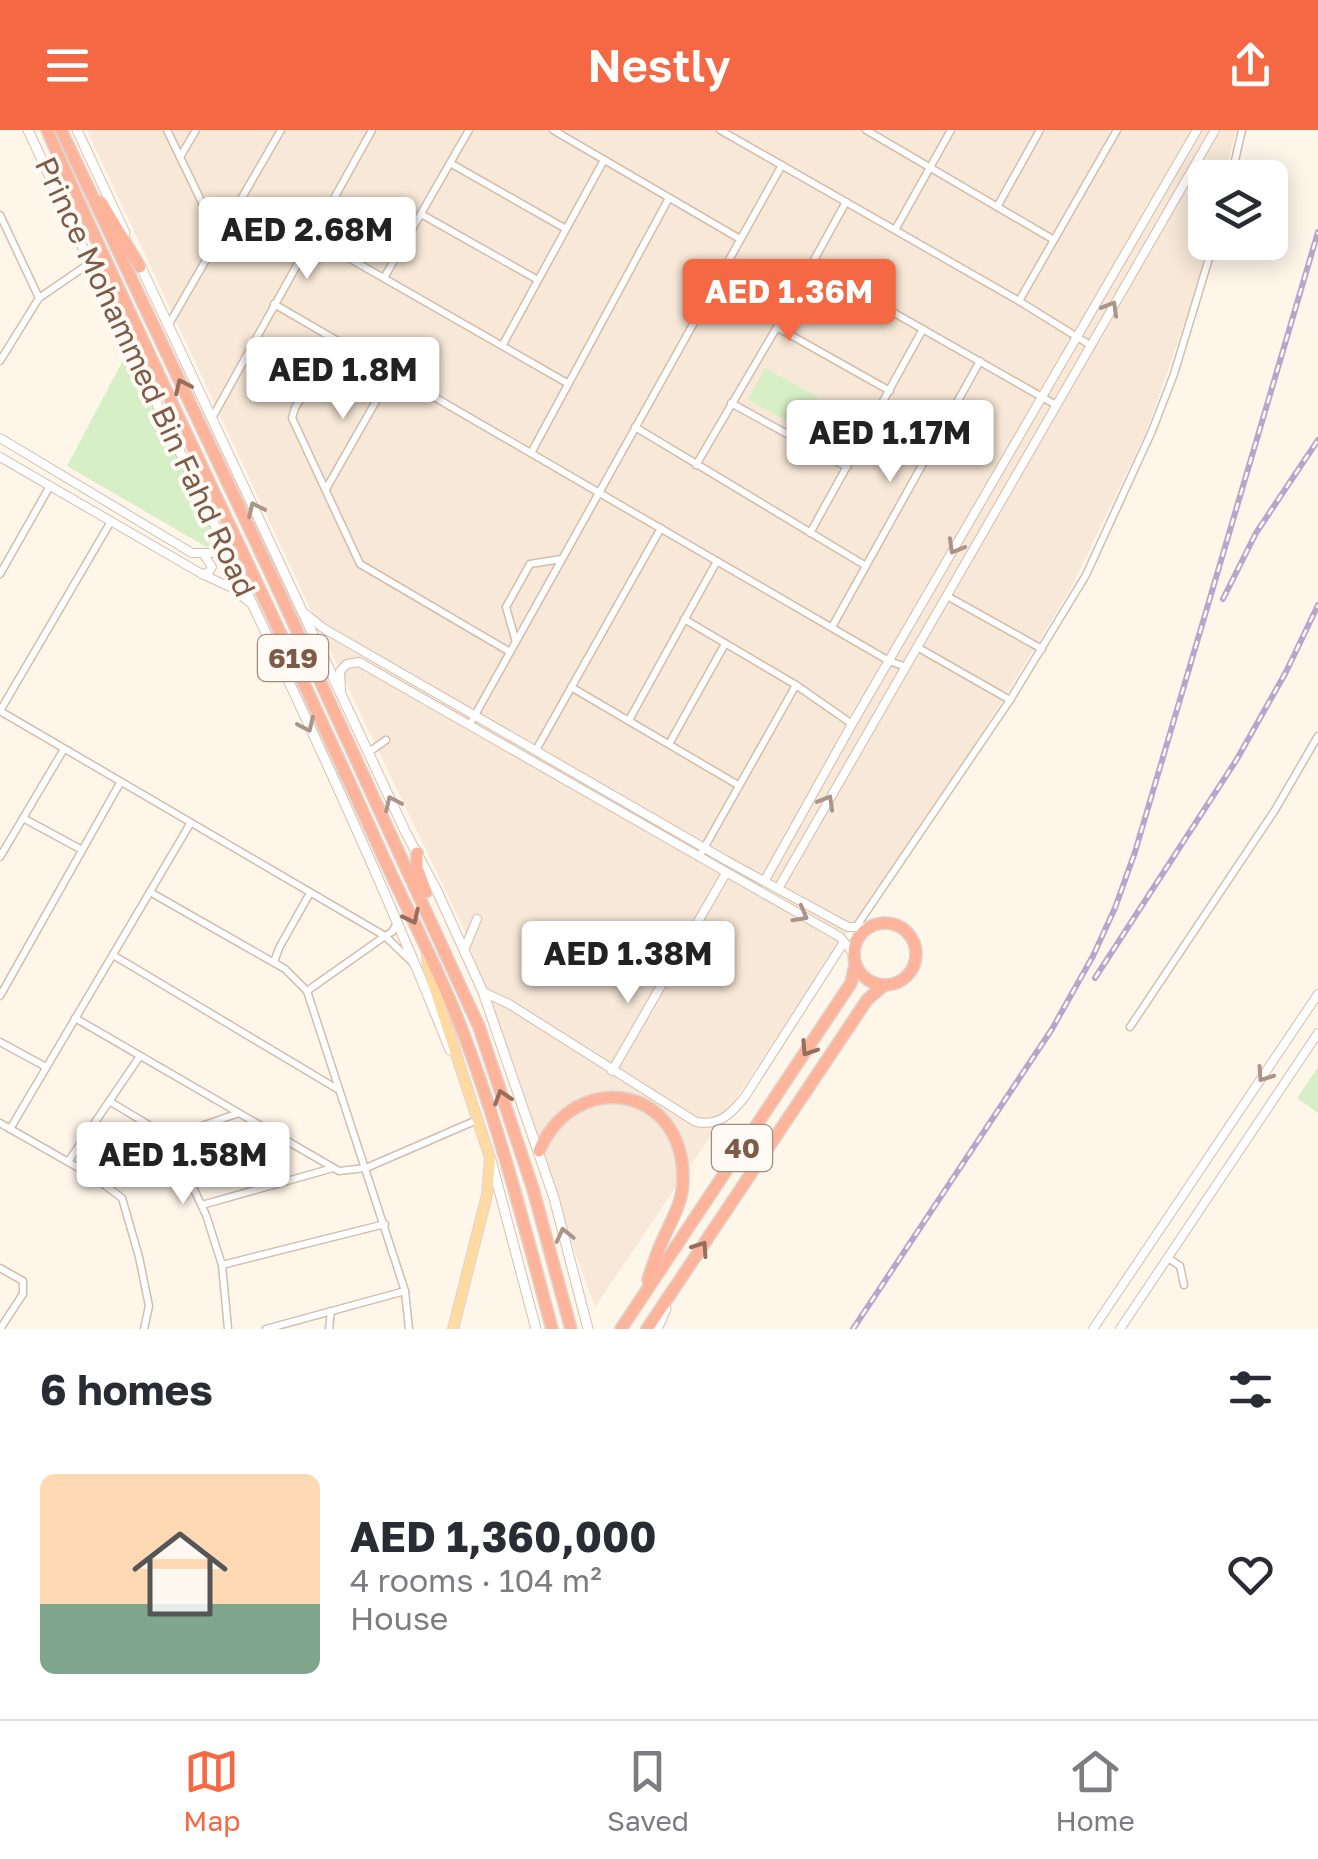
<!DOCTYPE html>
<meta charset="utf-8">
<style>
:root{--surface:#fff;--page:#f2f2f3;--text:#2b2b33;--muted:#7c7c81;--line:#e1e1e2;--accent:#f46943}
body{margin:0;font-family:"Golos Text",sans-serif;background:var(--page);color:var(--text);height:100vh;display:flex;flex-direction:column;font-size:38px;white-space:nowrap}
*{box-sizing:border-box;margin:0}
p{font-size:32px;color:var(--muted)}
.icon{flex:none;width:55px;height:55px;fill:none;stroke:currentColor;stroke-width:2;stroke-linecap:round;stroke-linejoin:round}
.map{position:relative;height:1199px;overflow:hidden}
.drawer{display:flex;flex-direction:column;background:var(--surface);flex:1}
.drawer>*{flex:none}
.tools{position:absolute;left:1188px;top:30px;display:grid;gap:20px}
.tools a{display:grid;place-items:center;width:100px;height:100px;border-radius:15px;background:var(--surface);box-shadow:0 5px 25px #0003;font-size:50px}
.price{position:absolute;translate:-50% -85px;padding:0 22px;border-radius:10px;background:#fff;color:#222;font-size:32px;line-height:65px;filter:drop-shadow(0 2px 5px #0008)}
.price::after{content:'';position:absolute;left:50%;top:60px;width:30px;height:22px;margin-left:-15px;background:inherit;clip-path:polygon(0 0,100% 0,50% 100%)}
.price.selected{background:var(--accent);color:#fff}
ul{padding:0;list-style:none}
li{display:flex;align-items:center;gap:30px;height:250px;padding:0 40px}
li+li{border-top:2px solid var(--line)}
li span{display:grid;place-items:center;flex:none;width:280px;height:200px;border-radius:15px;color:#555}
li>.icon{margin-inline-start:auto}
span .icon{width:120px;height:120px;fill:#fffc;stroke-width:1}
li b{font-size:42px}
h2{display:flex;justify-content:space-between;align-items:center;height:120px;padding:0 40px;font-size:42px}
header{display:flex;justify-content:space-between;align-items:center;height:130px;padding:0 40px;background:var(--accent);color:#fff;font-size:45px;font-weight:600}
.tab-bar{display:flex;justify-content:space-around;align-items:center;height:140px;border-top:2px solid var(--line);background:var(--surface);font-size:28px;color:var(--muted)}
.tab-bar a{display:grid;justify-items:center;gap:5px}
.tab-bar .selected{color:var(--accent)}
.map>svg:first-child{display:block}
</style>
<header><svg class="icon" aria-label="menu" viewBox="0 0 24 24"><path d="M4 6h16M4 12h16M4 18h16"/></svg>Nestly<svg class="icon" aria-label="share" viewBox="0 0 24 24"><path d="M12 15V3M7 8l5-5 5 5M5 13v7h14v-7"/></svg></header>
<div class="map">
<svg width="1318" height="1199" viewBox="0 0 1318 1199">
<rect width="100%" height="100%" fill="#fff6ea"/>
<!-- residential -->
<polygon fill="#f7e8d7" points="87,0 1236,0 1224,47 1205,48 1205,112 1209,113 1200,149 1146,302 1069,462 984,600 595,1177 539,1021 463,797 308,474"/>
<!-- green -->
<g fill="#d7efc6">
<polygon points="129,219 215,407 208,418 67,336"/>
<polygon points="765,238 818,267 802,300 748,269"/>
<polygon points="1318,937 1318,983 1297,968"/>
</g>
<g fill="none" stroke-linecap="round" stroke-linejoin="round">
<defs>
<g id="minor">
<polyline points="167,0 218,106"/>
<polyline points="553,0 740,109"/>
<polyline points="720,0 1019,171 1090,215"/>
<polyline points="866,0 1054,110"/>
<polyline points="180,27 196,0"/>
<polyline points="450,33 566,99"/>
<polyline points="1231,48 1242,0"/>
<polyline points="997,77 1040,0"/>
<polyline points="421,84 538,150"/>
<polyline points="0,85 39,168"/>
<polyline points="895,100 951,0"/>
<polyline points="312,107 567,253"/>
<polyline points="810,135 1056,275"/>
<polyline points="384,148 469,0"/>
<polyline points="1019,171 1117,0"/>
<polyline points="274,174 889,531 906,537"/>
<polyline points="169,194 281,0"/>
<polyline points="778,198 890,261"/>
<polyline points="337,211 295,278 292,288 360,434 510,522"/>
<polyline points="502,216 604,30"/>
<polyline points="0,231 39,168 90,133"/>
<polyline points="731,273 847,337"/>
<polyline points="212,288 372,0"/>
<polyline points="635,297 866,436"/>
<polyline points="531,323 669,68"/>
<polyline points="696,335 777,197 846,72"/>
<polyline points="326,359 392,243"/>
<polyline points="810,403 923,199"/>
<polyline points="0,444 50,356"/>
<polyline points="947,466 1042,519"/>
<polyline points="684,489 796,555 852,594"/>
<polyline points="832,497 980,231"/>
<polyline points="516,512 506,477 530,434 561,429"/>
<polyline points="917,517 1010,570"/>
<polyline points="571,557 738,655"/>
<polyline points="0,581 385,806 307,861"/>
<polyline points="0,581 110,393"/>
<polyline points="629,590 717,431"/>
<polyline points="470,594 782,35"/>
<polyline points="669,614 725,514"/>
<polyline points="536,620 661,398"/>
<polyline points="369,622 386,610"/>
<polyline points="23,688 82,720"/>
<polyline points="0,727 64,619"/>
<polyline points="699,727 796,555"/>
<polyline points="150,762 285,839 307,861 405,1161 409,1199"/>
<polyline points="397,793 392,802 385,806 413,833"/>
<polyline points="856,797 1010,570 1086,445 1152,301 1174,244 1214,112"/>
<polyline points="113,825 339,960"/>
<polyline points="274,832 279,818 310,763"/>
<polyline points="0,866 120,653"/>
<polyline points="75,888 339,1041 366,1038 477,990"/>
<polyline points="1130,897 1275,680 1318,606"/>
<polyline points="0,912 46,937"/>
<polyline points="109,971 149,995 175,1019 206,1085 222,1135 228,1199"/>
<polyline points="0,993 91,1045 122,1068 139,1127 149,1176 144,1199"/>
<polyline points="10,999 190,694"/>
<polyline points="164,1009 239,983"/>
<polyline points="68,1032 140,926"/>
<polyline points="202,1075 333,1038"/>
<polyline points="1168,1128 1180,1136 1184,1155"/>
<polyline points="222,1135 385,1094"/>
<polyline points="0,1138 23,1151 23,1164 0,1199"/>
<polyline points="266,1199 405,1161"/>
<polyline points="329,1199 331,1181"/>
</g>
<g id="tertiary">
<polyline points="0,308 192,423 212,423 217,418 217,406"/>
<polyline points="0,327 202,444 232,458 250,473"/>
<polyline points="202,444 208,443 212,437 204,425"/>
<polyline points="304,483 323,498 727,731 848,797 869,797"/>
<polyline points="341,562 340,541 347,534 359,532 840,807 853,823"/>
<polyline points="765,750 852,594 1197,0"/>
<polyline points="779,757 1215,0"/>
<polyline points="465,818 477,789"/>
<path d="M 483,862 L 509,874 L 696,992 C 719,996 730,985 744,968 L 844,812"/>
<polyline points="612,941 726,743"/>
<polyline points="1093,1199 1318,864"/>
<polyline points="1120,1199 1318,903"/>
</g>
<g id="secondary">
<polyline points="28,0 105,165"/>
<polyline points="77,0 125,103"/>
<polyline points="140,135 406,703 437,761 483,862 554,1068 588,1199"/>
<path d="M 127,211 C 238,445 354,679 450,920"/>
<polyline points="491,1030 536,1199"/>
<polyline points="657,1199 666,1179"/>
</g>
<polyline id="primary" points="427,822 428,838 490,1028 487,1065 453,1199"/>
<g id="motorway">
<path d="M 47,0 C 154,243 273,480 381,722 C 406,777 434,831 457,887 C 497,988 524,1094 552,1199"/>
<polyline points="61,0 270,442 479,897 533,1059 571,1199"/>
<polyline points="101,72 140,137"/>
<polyline points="100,137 128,214"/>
<polyline points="417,723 417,738 426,762"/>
<circle cx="885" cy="824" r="31"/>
<path d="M 539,1021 C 575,938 683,955 683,1048 C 684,1072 670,1092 661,1114 C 656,1125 652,1138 648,1150"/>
<polyline points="621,1199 851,853 855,835"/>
<polyline points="647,1199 867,870 883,856"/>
</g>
</defs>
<!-- minor casing -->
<use href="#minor" stroke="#d3bdad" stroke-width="9"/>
<!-- tertiary casing -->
<use href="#tertiary" stroke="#d3bdad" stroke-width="10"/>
<!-- secondary casing -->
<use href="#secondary" stroke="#d9c0ac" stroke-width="11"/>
<!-- primary casing -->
<use href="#primary" stroke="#ddd4d0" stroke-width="12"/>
<!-- motorway casing -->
<use href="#motorway" stroke="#ddd4d0" stroke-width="14"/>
<!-- minor -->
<use href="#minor" stroke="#fff" stroke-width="6"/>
<!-- tertiary -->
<use href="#tertiary" stroke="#fff" stroke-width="8"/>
<!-- secondary -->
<use href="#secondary" stroke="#fff" stroke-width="9"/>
<!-- primary -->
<use href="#primary" stroke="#ffdba1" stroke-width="10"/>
<!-- motorway -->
<use href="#motorway" stroke="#feb49b" stroke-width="11"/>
<defs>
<g id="rail">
<polyline points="1223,469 1256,403 1318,310"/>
<polyline points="1095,848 1237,629 1286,542 1318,475"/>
<polyline points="853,1199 1052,899 1093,826 1115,778 1135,722 1318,102"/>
</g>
</defs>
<!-- rail casing -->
<use href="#rail" stroke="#b9a5cc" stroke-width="6"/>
<!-- rail -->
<use href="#rail" stroke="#fffaf3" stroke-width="2.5" stroke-dasharray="8" stroke-linecap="butt"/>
</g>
<!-- one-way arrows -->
<defs><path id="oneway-chevron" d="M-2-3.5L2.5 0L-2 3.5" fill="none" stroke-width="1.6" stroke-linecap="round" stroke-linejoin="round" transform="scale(2.5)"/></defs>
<g stroke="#ab9489">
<use href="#oneway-chevron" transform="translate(1111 178) rotate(-60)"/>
<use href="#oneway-chevron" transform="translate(255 379) rotate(-115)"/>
<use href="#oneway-chevron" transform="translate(955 417) rotate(120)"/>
<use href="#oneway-chevron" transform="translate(307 595) rotate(65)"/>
<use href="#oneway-chevron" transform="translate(827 672) rotate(-60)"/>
<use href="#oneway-chevron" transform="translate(392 673) rotate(-115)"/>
<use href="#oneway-chevron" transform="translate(801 785) rotate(29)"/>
<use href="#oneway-chevron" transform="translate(1264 945) rotate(124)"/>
<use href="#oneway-chevron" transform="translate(564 1105) rotate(-104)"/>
</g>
<g stroke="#986d59">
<use href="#oneway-chevron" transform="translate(182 256) rotate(-115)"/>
<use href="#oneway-chevron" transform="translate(412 787) rotate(64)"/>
<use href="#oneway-chevron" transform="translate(808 919) rotate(123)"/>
<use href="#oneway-chevron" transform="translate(502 967) rotate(-108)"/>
<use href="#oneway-chevron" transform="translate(701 1118) rotate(-56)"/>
</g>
<g text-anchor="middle" stroke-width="8" stroke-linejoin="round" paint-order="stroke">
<!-- shield labels -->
<g fill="#fffaf3" stroke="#a58b7c" stroke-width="2.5">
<rect x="258" y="505" width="70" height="46" rx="8"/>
<rect x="712" y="995" width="60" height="46" rx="8"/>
</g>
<g font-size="28" font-weight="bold" fill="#7e5b49">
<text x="293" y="538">619</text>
<text x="742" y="1028">40</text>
</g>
<!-- street labels -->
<g font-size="30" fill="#7e5b49" stroke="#fffaf3">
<text transform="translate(145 247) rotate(65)" y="10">Prince Mohammed Bin Fahd Road</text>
</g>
</g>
</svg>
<div class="tools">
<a><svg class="icon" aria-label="layers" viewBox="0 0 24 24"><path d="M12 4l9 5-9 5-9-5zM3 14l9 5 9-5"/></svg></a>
</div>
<b class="price" style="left:307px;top:152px">AED 2.68M</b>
<b class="price selected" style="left:789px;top:214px">AED 1.36M</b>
<b class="price" style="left:343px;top:292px">AED 1.8M</b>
<b class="price" style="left:890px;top:355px">AED 1.17M</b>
<b class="price" style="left:628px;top:876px">AED 1.38M</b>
<b class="price" style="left:183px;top:1077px">AED 1.58M</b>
</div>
<section class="drawer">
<h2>6 homes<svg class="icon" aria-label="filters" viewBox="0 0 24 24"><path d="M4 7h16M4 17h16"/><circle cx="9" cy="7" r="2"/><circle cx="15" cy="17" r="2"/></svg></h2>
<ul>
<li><span style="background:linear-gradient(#ffd9b3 65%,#7fa58c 0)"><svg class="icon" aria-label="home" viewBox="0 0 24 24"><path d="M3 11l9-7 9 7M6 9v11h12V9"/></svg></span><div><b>AED 1,360,000</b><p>4 rooms · 104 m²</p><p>House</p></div><svg class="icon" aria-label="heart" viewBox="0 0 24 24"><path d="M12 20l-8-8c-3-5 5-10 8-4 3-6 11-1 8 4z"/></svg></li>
</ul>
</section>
<nav class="tab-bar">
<a class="selected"><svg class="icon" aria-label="map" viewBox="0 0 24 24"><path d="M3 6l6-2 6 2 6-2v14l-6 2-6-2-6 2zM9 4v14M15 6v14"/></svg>Map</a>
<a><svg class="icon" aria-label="saved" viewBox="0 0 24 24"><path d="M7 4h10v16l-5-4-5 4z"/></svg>Saved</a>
<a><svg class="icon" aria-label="home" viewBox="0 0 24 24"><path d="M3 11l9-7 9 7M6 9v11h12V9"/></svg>Home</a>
</nav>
